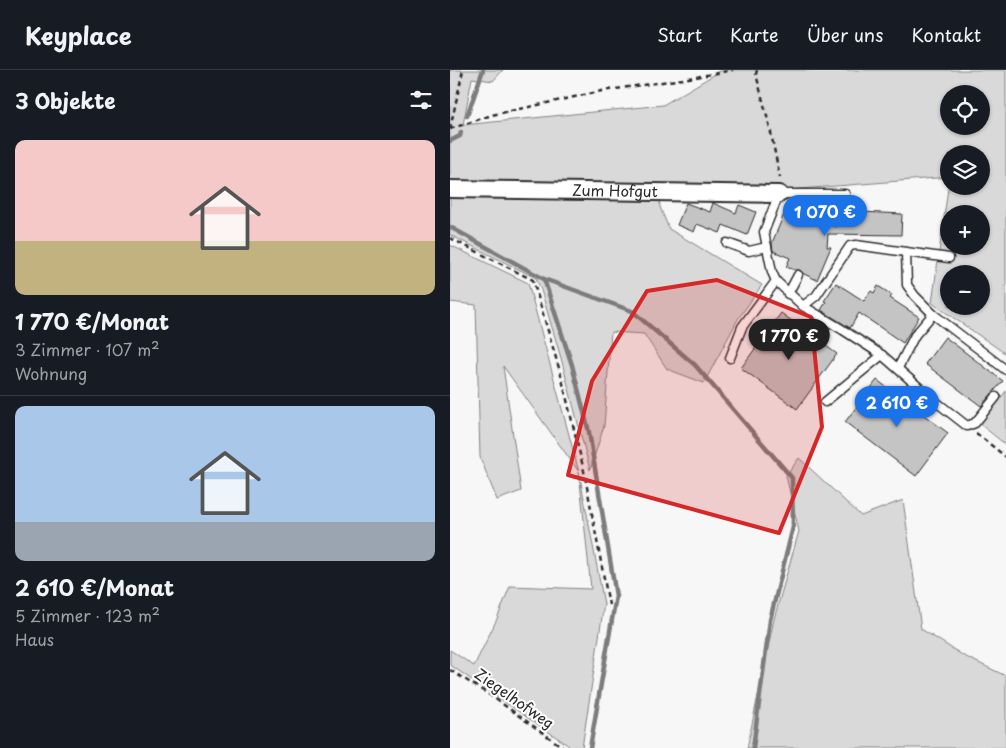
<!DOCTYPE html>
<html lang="de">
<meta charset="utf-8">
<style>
:root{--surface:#171b24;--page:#20242c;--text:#f1f3f6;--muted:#9ea1a6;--line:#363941;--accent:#1a73e8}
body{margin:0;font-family:"Playpen Sans",sans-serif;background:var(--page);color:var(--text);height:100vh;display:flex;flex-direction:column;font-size:19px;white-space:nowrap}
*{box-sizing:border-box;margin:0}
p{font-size:16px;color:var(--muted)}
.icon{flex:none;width:28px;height:28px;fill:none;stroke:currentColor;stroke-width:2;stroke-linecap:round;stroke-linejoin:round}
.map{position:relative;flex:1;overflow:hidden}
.details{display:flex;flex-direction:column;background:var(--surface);width:450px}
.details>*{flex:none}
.fabs{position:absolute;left:490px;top:15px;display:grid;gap:10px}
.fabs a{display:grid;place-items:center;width:50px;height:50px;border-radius:50%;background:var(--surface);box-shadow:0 1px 4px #0004;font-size:25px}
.price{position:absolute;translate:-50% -42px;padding:0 11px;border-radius:18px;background:var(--accent);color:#fff;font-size:16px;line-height:32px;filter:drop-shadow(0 1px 2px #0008)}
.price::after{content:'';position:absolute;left:50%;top:30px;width:15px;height:11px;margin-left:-8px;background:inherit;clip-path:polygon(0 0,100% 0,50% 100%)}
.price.selected{background:#222;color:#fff}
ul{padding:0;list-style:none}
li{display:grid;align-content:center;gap:10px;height:265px;padding:0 15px}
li+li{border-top:1px solid var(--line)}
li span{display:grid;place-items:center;height:155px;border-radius:10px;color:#555}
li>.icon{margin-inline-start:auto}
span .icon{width:90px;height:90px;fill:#fffc;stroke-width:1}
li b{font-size:21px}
h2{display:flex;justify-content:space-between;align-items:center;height:60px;padding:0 15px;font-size:21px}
header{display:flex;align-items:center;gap:30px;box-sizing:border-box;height:70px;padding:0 25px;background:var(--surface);border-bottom:1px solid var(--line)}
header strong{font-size:24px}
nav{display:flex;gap:28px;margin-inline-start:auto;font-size:18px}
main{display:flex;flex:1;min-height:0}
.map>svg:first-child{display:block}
</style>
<header>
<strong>Keyplace</strong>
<nav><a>Start</a><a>Karte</a><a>Über uns</a><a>Kontakt</a></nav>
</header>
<main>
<section class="details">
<h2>3 Objekte<svg class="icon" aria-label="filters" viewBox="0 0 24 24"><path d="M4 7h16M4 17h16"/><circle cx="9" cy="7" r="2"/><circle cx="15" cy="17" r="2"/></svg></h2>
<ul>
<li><span style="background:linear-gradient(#f6c9c9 65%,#c2b280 0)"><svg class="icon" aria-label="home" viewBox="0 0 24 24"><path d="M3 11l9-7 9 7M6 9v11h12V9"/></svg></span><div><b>1 770 €/Monat</b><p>3 Zimmer · 107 m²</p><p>Wohnung</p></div></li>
<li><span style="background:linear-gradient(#a9c7e8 75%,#9aa5b1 0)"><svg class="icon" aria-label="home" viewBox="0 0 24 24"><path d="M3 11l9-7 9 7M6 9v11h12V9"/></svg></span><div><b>2 610 €/Monat</b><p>5 Zimmer · 123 m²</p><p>Haus</p></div></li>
</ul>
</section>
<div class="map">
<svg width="556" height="678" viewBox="0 0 556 678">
<rect width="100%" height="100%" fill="#f7f7f7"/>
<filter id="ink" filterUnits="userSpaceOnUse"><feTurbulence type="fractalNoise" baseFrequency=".02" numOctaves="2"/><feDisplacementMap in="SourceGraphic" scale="10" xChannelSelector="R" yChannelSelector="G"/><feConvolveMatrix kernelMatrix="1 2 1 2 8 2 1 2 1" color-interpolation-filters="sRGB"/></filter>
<g filter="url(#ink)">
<!-- green -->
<g fill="#d9d9d9" stroke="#828282" fill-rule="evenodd">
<path d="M 0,0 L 53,0 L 43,11 L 22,8 L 13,55 L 213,35 L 272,0 L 556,0 L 556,284 L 482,233 L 499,111 L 499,116 L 531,116 L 531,84 L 499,84 L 499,107 L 324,121 L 0,115 ZM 499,24 L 531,24 L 531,56 L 499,56 ZM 499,144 L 531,144 L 531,176 L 499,176 ZM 499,204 L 531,204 L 531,236 L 499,236 Z"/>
<polygon points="0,123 209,126 210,137 219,159 312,215 288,249 254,313 217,299 194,264 161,262 154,356 140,400 111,288 91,220 86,208 0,165"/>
<polygon points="0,175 78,213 129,402 154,534 132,678 121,678 115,673 0,595 0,580 24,596 47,549 60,516 141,519 129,402 53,296 71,421 47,430 30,387 26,235 0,232"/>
<polygon points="556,321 556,375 530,354"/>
<polygon points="349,388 411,446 453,430 471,559 514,586 556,606 556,678 297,678 324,549 349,461 336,406"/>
</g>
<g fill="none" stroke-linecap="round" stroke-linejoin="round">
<!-- stream -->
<g stroke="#7b7b7b" stroke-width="4.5">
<polyline points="17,46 33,0"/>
<polyline points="0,71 10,66 11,62"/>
<polyline points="0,157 94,209 122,295 139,362 166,526 140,678"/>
<polyline points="94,209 182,241 245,295 342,408 343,457 320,550 303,678"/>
</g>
</g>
<!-- building -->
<g fill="#c4c4c4" stroke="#2b2b2b">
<polygon points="236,133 260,142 263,133 286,143 289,135 306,142 297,165 273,155 270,163 247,154 244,162 227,155"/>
<polygon points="337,137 386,157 386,148 411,149 411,142 452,144 451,165 378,164 377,177 381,177 367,210 354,204 350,200 345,200 336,197 340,188 323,181 322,173"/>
<polygon points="386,213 414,231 421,221 424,223 428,216 442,225 440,228 469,247 453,273 409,243 400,258 371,240 376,232 374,231"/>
<polygon points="331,243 387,284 347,339 291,298"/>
<polygon points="495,267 553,311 531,336 475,294"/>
<polygon points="427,310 498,363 466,406 395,352"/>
</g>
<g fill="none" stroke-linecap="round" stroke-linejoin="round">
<defs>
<g id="service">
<polyline points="395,124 329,124 314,162 322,202 326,211 353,236 393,260 432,285 480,327 517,356 525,353 546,327"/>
<polyline points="277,173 299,181 317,177"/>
<polyline points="456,182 457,215 465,226 483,244 556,300"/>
<polyline points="338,224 348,205"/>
<polyline points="353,236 366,226 400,176 406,175 499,188"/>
<polyline points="280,288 292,257 326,211"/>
<polyline points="448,298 465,265 483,244"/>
<polyline points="375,332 432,285"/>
</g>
<g id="minor">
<path id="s1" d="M 0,119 L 329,124"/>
</g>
</defs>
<!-- service casing -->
<use href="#service" stroke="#2b2b2b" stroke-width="11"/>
<!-- minor casing -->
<use href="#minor" stroke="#2b2b2b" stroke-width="20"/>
<!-- path -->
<g stroke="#2b2b2b" stroke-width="2.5" stroke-dasharray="5 4" stroke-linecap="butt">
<polyline points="307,0 306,4 320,58 330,108"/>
<polyline points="0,59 42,45 152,21 246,7 283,0"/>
<polyline points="0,59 13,0"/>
<polyline points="0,168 83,210 111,305 134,401 159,535"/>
<polyline points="526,363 556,387"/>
<polyline points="0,600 40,625 114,678"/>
</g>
<!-- service -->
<use href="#service" stroke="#fff" stroke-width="8"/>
<!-- minor -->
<use href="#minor" stroke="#fff" stroke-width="16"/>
</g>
</g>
<!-- marked area -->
<path fill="#d62828" fill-opacity="0.2" stroke="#d62828" stroke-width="4" stroke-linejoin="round" d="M 267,210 L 361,247 L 372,357 L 329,463 L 118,405 L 142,311 L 197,221 Z"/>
<g text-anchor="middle" stroke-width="4" stroke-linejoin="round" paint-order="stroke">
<!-- street labels -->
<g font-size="15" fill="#2b2b2b" stroke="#fff">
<text dy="5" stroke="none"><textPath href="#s1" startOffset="165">Zum Hofgut</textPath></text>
<text transform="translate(64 629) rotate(35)" y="5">Ziegelhofweg</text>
</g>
</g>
</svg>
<div class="fabs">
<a><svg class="icon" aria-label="locate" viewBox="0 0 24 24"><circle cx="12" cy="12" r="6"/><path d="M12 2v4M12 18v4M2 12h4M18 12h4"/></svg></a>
<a><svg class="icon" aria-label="layers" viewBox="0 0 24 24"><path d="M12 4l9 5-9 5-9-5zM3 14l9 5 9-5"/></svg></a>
<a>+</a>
<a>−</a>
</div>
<b class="price" style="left:375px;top:167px">1 070 €</b>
<b class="price selected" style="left:339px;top:291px">1 770 €</b>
<b class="price" style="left:447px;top:358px">2 610 €</b>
</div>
</main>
